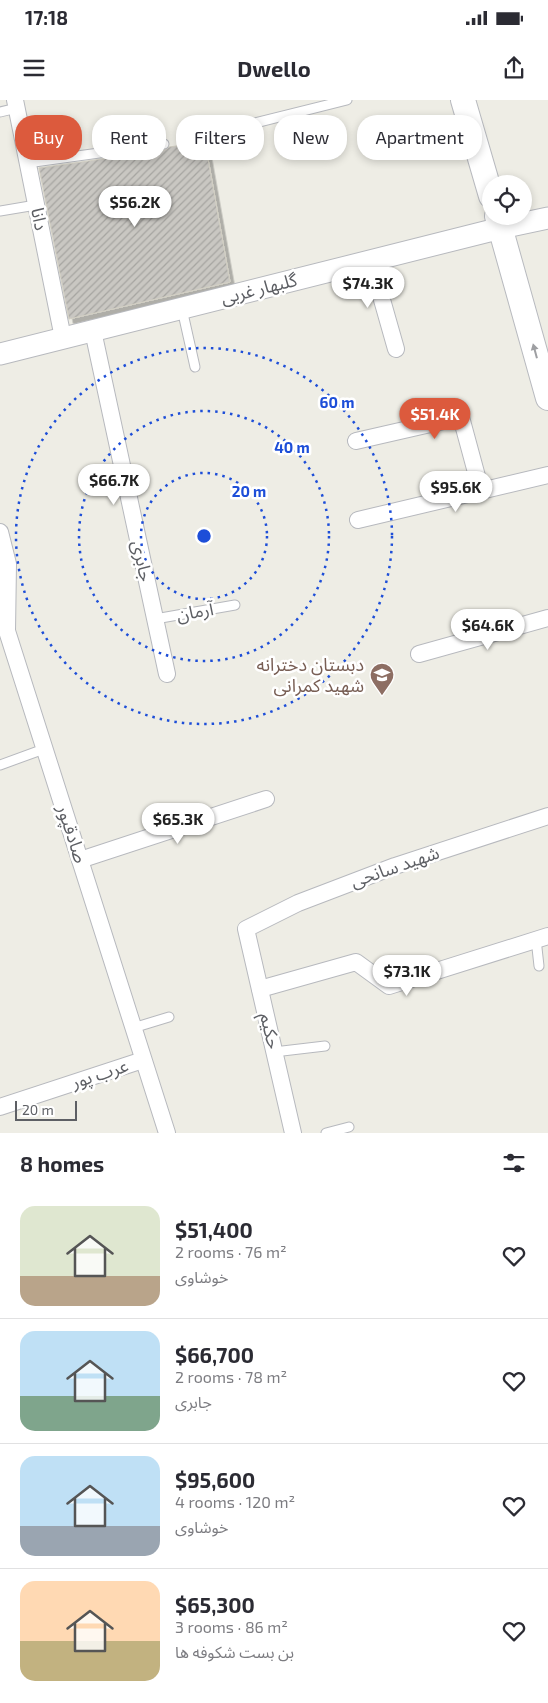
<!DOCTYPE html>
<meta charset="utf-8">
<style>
:root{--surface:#fff;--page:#f2f2f3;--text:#2b2b33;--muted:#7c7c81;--line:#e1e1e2;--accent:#dc5a3d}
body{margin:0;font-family:"Exo 2","Noto Sans Arabic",sans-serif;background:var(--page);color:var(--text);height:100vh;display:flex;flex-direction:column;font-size:19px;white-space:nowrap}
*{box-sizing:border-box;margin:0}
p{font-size:16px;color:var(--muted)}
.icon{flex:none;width:28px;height:28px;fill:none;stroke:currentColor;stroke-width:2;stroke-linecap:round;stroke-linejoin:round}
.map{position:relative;height:1033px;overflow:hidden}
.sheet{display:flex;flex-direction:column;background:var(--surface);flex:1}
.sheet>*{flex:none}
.banner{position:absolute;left:15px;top:15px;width:519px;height:45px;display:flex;gap:10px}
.tools{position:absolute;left:482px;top:75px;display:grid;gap:10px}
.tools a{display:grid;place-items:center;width:50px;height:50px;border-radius:50%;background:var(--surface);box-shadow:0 2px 8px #0003;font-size:25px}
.scale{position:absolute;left:15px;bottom:12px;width:62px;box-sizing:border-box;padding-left:5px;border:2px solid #5d5f64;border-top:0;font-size:14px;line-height:18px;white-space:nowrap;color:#5d5f64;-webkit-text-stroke:4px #fff;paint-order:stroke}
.price{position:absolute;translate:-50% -42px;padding:0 11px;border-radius:18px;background:#fff;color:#222;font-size:16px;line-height:32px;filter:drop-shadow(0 1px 2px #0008)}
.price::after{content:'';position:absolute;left:50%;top:30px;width:15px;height:11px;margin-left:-8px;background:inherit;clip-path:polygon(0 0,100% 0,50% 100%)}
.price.on{background:var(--accent);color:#fff}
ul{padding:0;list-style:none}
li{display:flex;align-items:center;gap:15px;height:125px;padding:0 20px}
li+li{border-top:1px solid var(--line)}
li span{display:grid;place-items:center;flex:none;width:140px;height:100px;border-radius:15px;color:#555}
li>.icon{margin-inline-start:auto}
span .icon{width:60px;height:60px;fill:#fffc;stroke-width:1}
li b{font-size:21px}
h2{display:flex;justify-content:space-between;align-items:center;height:60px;padding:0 20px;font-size:21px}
.pill{padding:0 18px;border-radius:20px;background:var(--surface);box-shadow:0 2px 8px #0003;font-size:18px;line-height:45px}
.pill.on{background:var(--accent);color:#fff}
.status{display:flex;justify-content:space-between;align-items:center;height:35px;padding:0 25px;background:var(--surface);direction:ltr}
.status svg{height:14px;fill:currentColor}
header{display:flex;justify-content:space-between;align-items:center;height:65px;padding:0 20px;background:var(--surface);font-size:22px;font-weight:700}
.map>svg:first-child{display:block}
</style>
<div class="status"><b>17:18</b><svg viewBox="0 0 49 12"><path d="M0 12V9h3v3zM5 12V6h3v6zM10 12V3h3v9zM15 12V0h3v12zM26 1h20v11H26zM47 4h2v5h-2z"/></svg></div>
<header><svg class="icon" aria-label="menu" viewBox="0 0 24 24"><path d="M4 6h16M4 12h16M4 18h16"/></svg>Dwello<svg class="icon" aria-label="share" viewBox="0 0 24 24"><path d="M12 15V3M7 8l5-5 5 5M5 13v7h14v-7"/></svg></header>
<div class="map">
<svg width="548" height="1033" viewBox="0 0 548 1033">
<defs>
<pattern id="building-hatch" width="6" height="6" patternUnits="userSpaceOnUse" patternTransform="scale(1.25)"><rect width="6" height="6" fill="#c9c7c2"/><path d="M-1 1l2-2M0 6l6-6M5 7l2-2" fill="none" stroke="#a6a5a1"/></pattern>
<filter id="shadow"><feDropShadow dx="4.5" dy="4.5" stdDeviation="0" flood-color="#0004"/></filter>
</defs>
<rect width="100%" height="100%" fill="#eeede5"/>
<!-- building -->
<polygon fill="url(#building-hatch)" stroke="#d2cfc3" filter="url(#shadow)" points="205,42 230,182 69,219 39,68 165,50 169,47"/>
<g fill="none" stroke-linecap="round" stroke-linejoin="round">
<defs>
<g id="service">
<polyline points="0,12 17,8"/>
<polyline points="251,24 347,0"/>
<polyline points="27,63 164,44"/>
<polyline points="0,111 36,105"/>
<polyline points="182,209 195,267"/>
<polyline points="155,519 235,505"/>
<polyline points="0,665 44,649"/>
<polyline points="536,839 539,866"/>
<polyline points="133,928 169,917"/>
<polyline points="274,952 325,946"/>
<polyline points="326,1033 349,1027"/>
</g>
<g id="minor">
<polyline points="15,0 63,238"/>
<polyline points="371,161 396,249"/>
<polyline points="93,231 167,574"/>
<polyline points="356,341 461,317 481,391"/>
<polyline points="358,420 548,375"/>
<polyline points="0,432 8,464 7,531 167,1033"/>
<polyline points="419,554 548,518"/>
<polyline points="80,760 266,699"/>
<polyline points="260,889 356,862 389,886 548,836"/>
<polyline points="0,1007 143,960"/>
<polyline points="293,1033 246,829 298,803 395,766 548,716"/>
</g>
<polyline id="tertiary" points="0,254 501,128 548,118"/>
<g id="secondary">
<polyline points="463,0 491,96"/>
<polyline points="497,116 548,298"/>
</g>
</defs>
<!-- service casing -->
<use href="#service" stroke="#b7b9be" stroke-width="11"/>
<!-- minor casing -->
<use href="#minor" stroke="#b7b9be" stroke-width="18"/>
<!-- tertiary casing -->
<use href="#tertiary" stroke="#b7b9be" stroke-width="23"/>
<!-- secondary casing -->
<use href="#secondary" stroke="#b8babf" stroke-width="26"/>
<!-- service -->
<use href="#service" stroke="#fff" stroke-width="9"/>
<!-- minor -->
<use href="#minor" stroke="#fff" stroke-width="16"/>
<!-- tertiary -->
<use href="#tertiary" stroke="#fff" stroke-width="21"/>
<!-- secondary -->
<use href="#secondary" stroke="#fff" stroke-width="24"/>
</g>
<!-- one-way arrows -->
<defs><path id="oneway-solid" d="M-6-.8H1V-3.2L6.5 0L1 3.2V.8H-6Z" transform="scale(1.25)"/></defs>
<use fill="#9e9fa2" href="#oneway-solid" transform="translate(535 251) rotate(-105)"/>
<!-- distance rings -->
<g fill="none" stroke="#1d4ed8" stroke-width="2.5" stroke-dasharray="2.5 5">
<circle cx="204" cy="436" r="63"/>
<circle cx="204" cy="436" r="125"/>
<circle cx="204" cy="436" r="188"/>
</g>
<!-- icons -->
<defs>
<symbol id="school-pin" viewBox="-11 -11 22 30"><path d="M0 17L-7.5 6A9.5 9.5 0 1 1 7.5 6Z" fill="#8d6e63" stroke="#fff"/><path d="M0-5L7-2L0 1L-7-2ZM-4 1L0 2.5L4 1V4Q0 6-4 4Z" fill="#fff"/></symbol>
</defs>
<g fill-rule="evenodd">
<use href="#school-pin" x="368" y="561" width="28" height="38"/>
</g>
<g text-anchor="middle" stroke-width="5" stroke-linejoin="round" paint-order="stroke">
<!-- street labels -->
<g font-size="18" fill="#5d5f64" stroke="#fff">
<text transform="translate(39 119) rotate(79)" y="6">دانا</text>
<text transform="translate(259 189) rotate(-14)" y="6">گلبهار غربی</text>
<text transform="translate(142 461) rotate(78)" y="6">جابری</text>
<text transform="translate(195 512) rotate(-10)" y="6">آرمان</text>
<text transform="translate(72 734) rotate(72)" y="6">صادقپور</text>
<text transform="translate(395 767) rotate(-19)" y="6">شهید سانحی</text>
<text transform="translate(270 931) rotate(77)" y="6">حکیم</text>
<text transform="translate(100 974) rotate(-18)" y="6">عرب پور</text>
</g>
<!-- education labels -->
<g font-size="18" fill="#785e54" stroke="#fff" text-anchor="end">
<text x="364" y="571">دبستان دخترانه<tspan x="364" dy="21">شهید کمرانی</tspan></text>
</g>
</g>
<circle cx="204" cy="436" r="8" fill="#1d4ed8" stroke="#fff" stroke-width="2.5"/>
<g font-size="15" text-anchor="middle" font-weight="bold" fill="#1d4ed8" stroke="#fff" stroke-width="5" stroke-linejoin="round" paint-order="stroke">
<text x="337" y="308">60 m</text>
<text x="292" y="353">40 m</text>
<text x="249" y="397">20 m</text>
</g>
</svg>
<div class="tools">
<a><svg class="icon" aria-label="locate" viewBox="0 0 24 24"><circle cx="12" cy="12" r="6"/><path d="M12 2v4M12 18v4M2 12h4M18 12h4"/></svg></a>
</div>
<div class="scale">20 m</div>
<b class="price" style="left:135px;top:128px">$56.2K</b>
<b class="price" style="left:368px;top:209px">$74.3K</b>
<b class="price on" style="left:435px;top:340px">$51.4K</b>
<b class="price" style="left:114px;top:406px">$66.7K</b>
<b class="price" style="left:456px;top:413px">$95.6K</b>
<b class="price" style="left:488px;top:551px">$64.6K</b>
<b class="price" style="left:178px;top:745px">$65.3K</b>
<b class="price" style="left:407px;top:897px">$73.1K</b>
<div class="banner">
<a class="pill on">Buy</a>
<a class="pill">Rent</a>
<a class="pill">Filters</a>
<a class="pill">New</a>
<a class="pill">Apartment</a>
</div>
</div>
<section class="sheet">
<h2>8 homes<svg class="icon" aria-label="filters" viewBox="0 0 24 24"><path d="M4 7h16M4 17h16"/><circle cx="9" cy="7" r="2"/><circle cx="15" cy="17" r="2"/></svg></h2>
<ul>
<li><span style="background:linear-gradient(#dfe7d0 70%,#b9a48a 0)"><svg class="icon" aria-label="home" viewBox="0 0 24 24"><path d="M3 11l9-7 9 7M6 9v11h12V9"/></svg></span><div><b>$51,400</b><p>2 rooms · 76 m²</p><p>خوشاوی</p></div><svg class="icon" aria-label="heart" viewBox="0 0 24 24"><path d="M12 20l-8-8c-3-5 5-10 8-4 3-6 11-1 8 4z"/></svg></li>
<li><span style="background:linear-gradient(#bfe0f5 65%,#7fa58c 0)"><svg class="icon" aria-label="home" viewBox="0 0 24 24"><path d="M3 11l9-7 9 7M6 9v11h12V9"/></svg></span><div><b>$66,700</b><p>2 rooms · 78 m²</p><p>جابری</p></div><svg class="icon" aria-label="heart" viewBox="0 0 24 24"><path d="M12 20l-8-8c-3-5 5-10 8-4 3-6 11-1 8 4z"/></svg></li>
<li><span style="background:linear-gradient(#bfe0f5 70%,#9aa5b1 0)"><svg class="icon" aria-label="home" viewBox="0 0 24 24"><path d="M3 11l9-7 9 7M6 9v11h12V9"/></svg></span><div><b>$95,600</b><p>4 rooms · 120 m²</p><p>خوشاوی</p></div><svg class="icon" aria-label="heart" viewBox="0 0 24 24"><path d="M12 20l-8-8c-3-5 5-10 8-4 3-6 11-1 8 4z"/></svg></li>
<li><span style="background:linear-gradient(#ffd9b3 60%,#c2b280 0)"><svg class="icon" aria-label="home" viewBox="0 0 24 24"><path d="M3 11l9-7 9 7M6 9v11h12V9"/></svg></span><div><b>$65,300</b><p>3 rooms · 86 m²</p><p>بن بست شکوفه ها</p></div><svg class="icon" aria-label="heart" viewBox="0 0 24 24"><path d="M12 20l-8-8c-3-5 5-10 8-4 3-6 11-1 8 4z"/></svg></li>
</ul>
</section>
